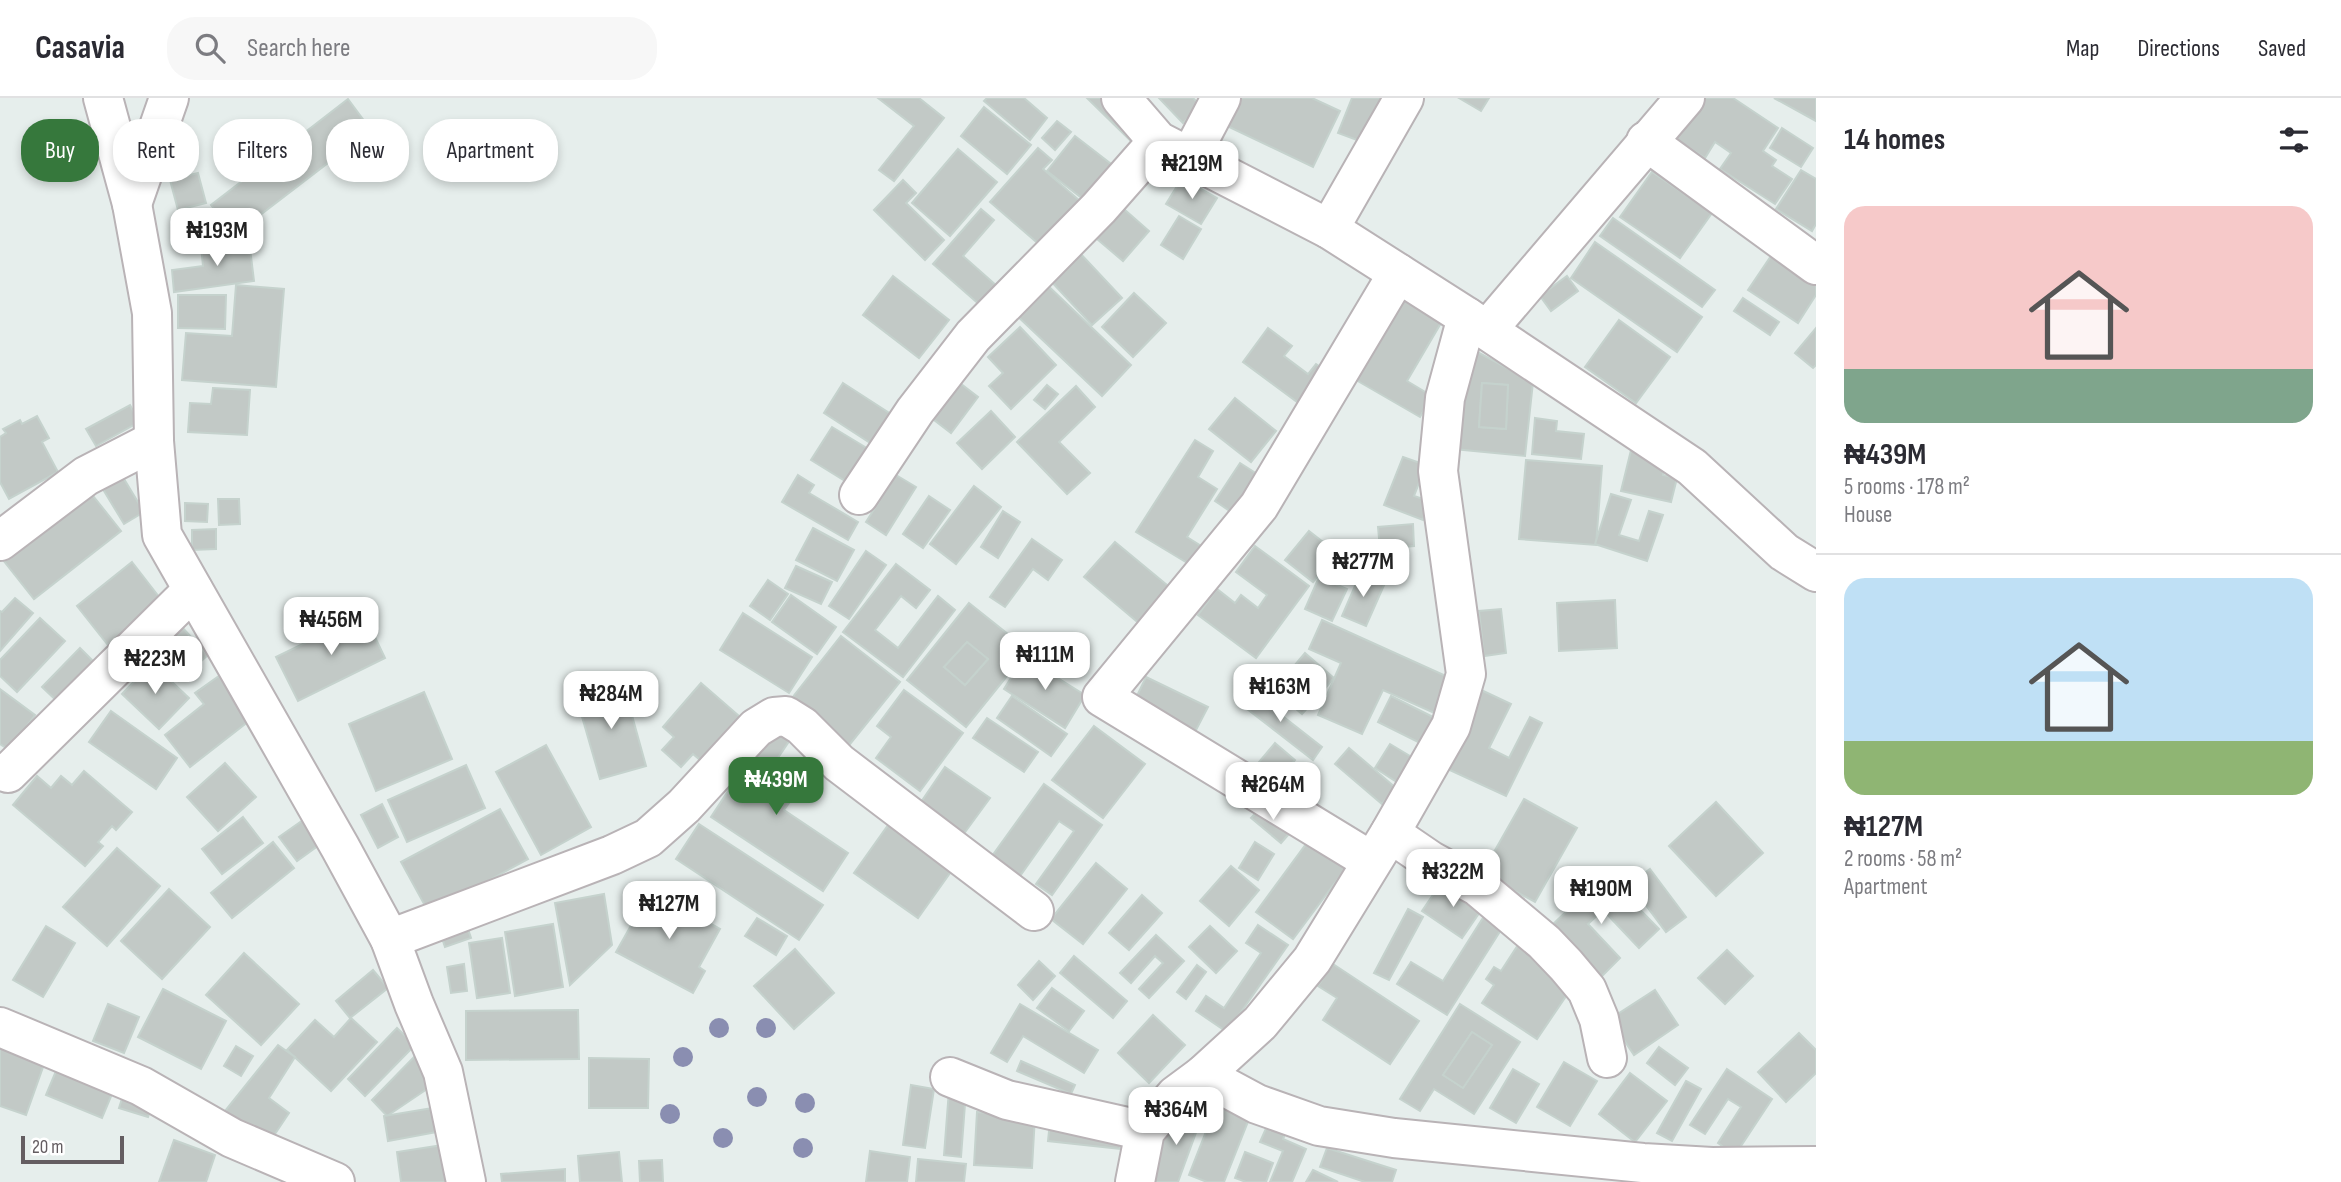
<!DOCTYPE html>
<meta charset="utf-8">
<style>
:root{--surface:#fff;--page:#f7f7f7;--text:#2b2b33;--muted:#7c7c81;--line:#e1e1e2;--accent:#36783c}
body{margin:0;font-family:"Sofia Sans Condensed",sans-serif;background:var(--page);color:var(--text);height:100vh;display:flex;flex-direction:column;font-size:26px;white-space:nowrap}
*{box-sizing:border-box;margin:0}
p{font-size:23px;color:var(--muted)}
.icon{flex:none;width:38px;height:38px;fill:none;stroke:currentColor;stroke-width:2;stroke-linecap:round;stroke-linejoin:round}
.map{position:relative;flex:1;overflow:hidden}
.details{display:flex;flex-direction:column;background:var(--surface);width:525px}
.details>*{flex:none}
.hud{position:absolute;left:21px;top:21px;width:665px;height:63px;display:flex;gap:14px}
.scale{position:absolute;left:21px;bottom:18px;width:103px;box-sizing:border-box;padding-left:7px;border:4px solid #645d61;border-top:0;font-size:19px;line-height:24px;white-space:nowrap;color:#645d61;-webkit-text-stroke:5px #fff;paint-order:stroke}
.price{position:absolute;translate:-50% -60px;padding:0 16px;border-radius:14px;background:#fff;color:#222;font-size:23px;line-height:46px;filter:drop-shadow(0 2px 4px #0008)}
.price::after{content:'';position:absolute;left:50%;top:42px;width:21px;height:16px;margin-left:-10px;background:inherit;clip-path:polygon(0 0,100% 0,50% 100%)}
.price.active{background:var(--accent);color:#fff}
ul{padding:0;list-style:none}
li{display:grid;align-content:center;gap:14px;height:371px;padding:0 28px}
li+li{border-top:2px solid var(--line)}
li span{display:grid;place-items:center;height:217px;border-radius:21px;color:#555}
li>.icon{margin-inline-start:auto}
span .icon{width:126px;height:126px;fill:#fffc;stroke-width:1}
li b{font-size:30px}
h2{display:flex;justify-content:space-between;align-items:center;height:84px;padding:0 28px;font-size:30px}
.tag{padding:0 24px;border-radius:28px;background:var(--surface);box-shadow:0 4px 10px #0003;font-size:24px;line-height:63px}
.tag.active{background:var(--accent);color:#fff}
header{display:flex;align-items:center;gap:42px;box-sizing:border-box;height:98px;padding:0 35px;background:var(--surface);border-bottom:2px solid var(--line)}
header strong{font-size:33px}
nav{display:flex;gap:38px;margin-inline-start:auto;font-size:24px}
.search{width:490px;height:63px;background:var(--page);display:flex;align-items:center;gap:18px;box-sizing:border-box;padding:0 24px;border-radius:28px;color:var(--muted);font-size:26px}
main{display:flex;flex:1;min-height:0}
.map>svg:first-child{display:block}
</style>
<header>
<strong>Casavia</strong>
<div class="search"><svg class="icon" aria-label="search" viewBox="0 0 24 24"><circle cx="10" cy="10" r="6"/><path d="M15 15l6 6"/></svg>Search here</div>
<nav><a>Map</a><a>Directions</a><a>Saved</a></nav>
</header>
<main>
<div class="map">
<svg width="1816" height="1084" viewBox="0 0 1816 1084">
<rect width="100%" height="100%" fill="#e6eeec"/>
<!-- building -->
<g fill="#c2c9c6" stroke="#c5d2cd" stroke-width="2" fill-rule="evenodd">
<polygon points="878,0 919,0 944,20 894,83 879,72 914,28"/>
<polygon points="987,0 1024,0 1047,20 1030,42 984,3"/>
<polygon points="1087,0 1110,0 1145,33 1133,45"/>
<polygon points="1159,0 1193,0 1201,8 1183,25"/>
<polygon points="1238,0 1312,0 1340,13 1313,69 1225,27"/>
<polygon points="1352,0 1382,0 1365,45 1338,35"/>
<polygon points="1459,0 1489,0 1481,13"/>
<polygon points="1699,0 1733,0 1778,30 1763,53 1776,62 1772,68 1792,81 1775,106 1720,71 1731,55 1715,44 1705,60 1673,39"/>
<polygon points="1774,0 1816,0 1816,23"/>
<polygon points="348,1 371,32 234,137 211,107"/>
<polygon points="984,9 1031,47 1007,76 961,38"/>
<polygon points="1057,23 1071,34 1055,52 1042,40"/>
<polygon points="1782,30 1813,50 1801,69 1770,50"/>
<polygon points="1075,38 1115,69 1087,104 1047,73"/>
<polygon points="1038,50 1052,62 1043,71 1087,109 1048,154 990,104"/>
<polygon points="958,51 997,84 950,138 912,105"/>
<polygon points="1801,72 1816,81 1816,126 1812,133 1776,111"/>
<polygon points="1652,74 1712,115 1680,160 1620,119"/>
<polygon points="198,75 206,105 178,112 170,82"/>
<polygon points="1182,80 1217,100 1201,126 1166,106"/>
<polygon points="903,82 916,95 906,105 944,142 925,162 874,112"/>
<polygon points="1117,105 1149,133 1123,163 1091,136"/>
<polygon points="981,111 994,122 963,158 997,188 980,207 933,166"/>
<polygon points="1179,118 1201,131 1183,161 1161,147"/>
<polygon points="1613,120 1715,192 1702,209 1600,138"/>
<polygon points="249,142 254,183 174,194 172,172 203,168 201,148"/>
<polygon points="1595,144 1702,219 1677,254 1571,180"/>
<polygon points="1775,152 1816,180 1816,197 1798,225 1748,192"/>
<polygon points="1078,153 1122,200 1092,227 1048,180"/>
<polygon points="893,178 949,222 919,260 863,217"/>
<polygon points="1567,178 1578,193 1551,213 1540,198"/>
<polygon points="1043,183 1131,267 1102,298 1013,214"/>
<polygon points="236,187 284,191 276,289 182,282 186,235 232,238"/>
<polygon points="1134,195 1166,225 1133,259 1102,229"/>
<polygon points="178,197 226,197 225,231 178,230"/>
<polygon points="1743,200 1779,224 1770,237 1734,213"/>
<polygon points="1403,202 1441,225 1407,283 1432,298 1420,319 1356,282"/>
<polygon points="1619,222 1670,259 1636,305 1585,269"/>
<polygon points="1020,229 1056,267 1011,311 989,288 1003,275 988,259"/>
<polygon points="1268,230 1292,248 1284,258 1308,276 1316,266 1334,278 1308,312 1243,264"/>
<polygon points="1816,230 1816,267 1813,270 1795,255"/>
<path d="M 1468,249 L 1533,284 L 1525,358 L 1454,351 ZM 1482,285 L 1508,287 L 1506,331 L 1479,329 Z"/>
<polygon points="952,279 978,299 951,335 925,315"/>
<polygon points="843,285 894,318 875,348 824,315"/>
<polygon points="1482,285 1508,287 1506,331 1479,329"/>
<polygon points="1047,287 1058,296 1045,311 1034,302"/>
<polygon points="1076,288 1095,309 1059,344 1090,375 1067,396 1017,344"/>
<polygon points="213,290 250,292 247,337 188,334 190,305 211,306"/>
<polygon points="1235,300 1276,333 1251,364 1209,331"/>
<polygon points="130,307 139,324 96,348 86,331"/>
<polygon points="991,313 1015,339 982,371 957,345"/>
<polygon points="37,318 49,340 42,344 58,374 9,401 0,384 0,339 6,335 3,331 20,322 22,326"/>
<polygon points="1535,320 1557,323 1556,333 1584,336 1581,361 1532,356"/>
<polygon points="832,329 875,355 855,389 811,362"/>
<polygon points="1195,342 1213,353 1198,379 1217,391 1187,439 1206,451 1194,469 1136,434"/>
<polygon points="1632,348 1666,360 1663,377 1677,380 1671,404 1621,393"/>
<polygon points="1403,359 1426,367 1414,398 1429,403 1423,422 1384,407"/>
<polygon points="1526,362 1602,368 1596,447 1519,441"/>
<polygon points="1240,365 1265,381 1240,420 1215,403"/>
<polygon points="118,371 144,414 124,426 98,383"/>
<polygon points="798,377 814,387 809,395 858,424 848,442 782,404"/>
<polygon points="896,377 916,389 886,437 866,424"/>
<polygon points="974,388 1001,409 956,466 930,446"/>
<polygon points="90,394 121,433 34,501 3,462"/>
<polygon points="1611,396 1631,402 1619,437 1639,443 1649,413 1663,417 1647,463 1595,446"/>
<polygon points="929,398 950,412 923,450 903,436"/>
<polygon points="218,401 239,401 240,426 219,427"/>
<polygon points="185,405 208,406 207,424 185,423"/>
<polygon points="1003,413 1020,424 998,460 981,449"/>
<polygon points="1413,426 1414,448 1380,451 1378,429"/>
<polygon points="813,430 854,452 837,483 796,462"/>
<polygon points="216,431 216,451 192,452 192,432"/>
<polygon points="1309,433 1337,455 1313,484 1285,462"/>
<polygon points="1032,441 1062,462 1048,482 1033,471 1005,509 990,499"/>
<polygon points="1115,444 1178,496 1147,532 1084,479"/>
<polygon points="1255,448 1309,488 1256,560 1198,517 1217,491 1235,505 1241,497 1258,510 1267,497 1236,474"/>
<polygon points="866,453 886,467 849,521 829,508"/>
<polygon points="132,464 163,504 108,547 77,508"/>
<polygon points="896,466 930,492 916,510 901,498 875,532 898,550 938,498 955,512 903,579 843,534"/>
<polygon points="796,468 832,484 821,506 785,490"/>
<polygon points="1361,474 1385,485 1366,528 1342,518"/>
<polygon points="1319,479 1347,491 1332,523 1305,511"/>
<polygon points="768,482 788,496 770,522 750,508"/>
<polygon points="791,497 836,529 817,556 772,524"/>
<polygon points="15,500 33,515 0,553 0,513 2,514"/>
<polygon points="1615,502 1617,550 1559,553 1557,505"/>
<path d="M 969,505 L 1028,552 L 966,629 L 907,582 ZM 967,544 L 988,561 L 965,587 L 944,569 Z"/>
<polygon points="1501,511 1506,555 1484,558 1479,513"/>
<polygon points="743,515 812,559 789,595 720,552"/>
<polygon points="364,516 385,560 298,603 276,559"/>
<polygon points="40,520 65,543 17,594 0,578 0,562"/>
<polygon points="1322,522 1457,583 1441,618 1383,592 1362,636 1318,617 1341,565 1309,551"/>
<polygon points="179,526 208,557 179,583 151,551"/>
<polygon points="841,538 900,584 846,651 788,605"/>
<polygon points="967,544 988,561 965,587 944,569"/>
<polygon points="80,550 98,568 60,606 42,589"/>
<polygon points="1305,555 1334,580 1302,616 1274,592"/>
<polygon points="1024,559 1085,597 1065,630 1004,591"/>
<polygon points="152,565 189,600 159,631 122,596"/>
<polygon points="219,578 249,623 190,669 165,637 204,606 195,595"/>
<polygon points="1146,579 1208,609 1195,634 1134,604"/>
<polygon points="623,585 646,668 600,681 576,598"/>
<polygon points="701,585 746,624 707,668 693,656 681,669 662,652 674,639 663,629"/>
<polygon points="0,591 35,617 9,652 0,646"/>
<polygon points="1248,591 1322,649 1313,662 1238,604"/>
<polygon points="1479,591 1511,606 1489,650 1509,660 1530,619 1542,625 1506,698 1441,668"/>
<polygon points="904,592 963,635 920,693 876,660 891,639 877,628"/>
<polygon points="424,594 452,661 376,693 349,626"/>
<polygon points="1012,598 1067,636 1051,658 997,620"/>
<polygon points="1391,598 1441,623 1428,649 1378,624"/>
<polygon points="111,613 177,660 156,691 89,644"/>
<polygon points="987,620 1038,654 1024,674 973,640"/>
<polygon points="774,623 794,636 765,679 794,698 784,712 848,755 823,793 711,719"/>
<polygon points="1094,628 1145,666 1103,720 1052,682"/>
<polygon points="1275,645 1295,662 1274,687 1254,670"/>
<polygon points="1390,646 1415,661 1400,686 1375,670"/>
<polygon points="546,647 591,729 541,757 496,674"/>
<polygon points="1349,650 1396,690 1382,706 1335,666"/>
<polygon points="225,665 256,699 218,733 187,699"/>
<polygon points="466,667 485,710 407,744 388,702"/>
<polygon points="945,669 990,700 963,737 919,707"/>
<polygon points="84,673 132,714 116,732 112,728 98,744 103,748 85,768 13,707 37,678 51,690 61,678 72,687"/>
<polygon points="1044,686 1102,727 1052,797 1036,786 1074,733 1059,723 1020,778 992,758"/>
<polygon points="1524,701 1577,730 1535,804 1482,775"/>
<polygon points="1266,704 1295,729 1281,745 1251,720"/>
<polygon points="1716,704 1763,755 1716,798 1669,748"/>
<polygon points="382,706 398,739 378,750 361,717"/>
<polygon points="500,711 528,761 429,815 401,764"/>
<polygon points="896,716 960,761 918,820 854,775"/>
<polygon points="309,718 326,742 297,763 279,739"/>
<polygon points="243,719 263,745 222,776 202,751"/>
<polygon points="699,726 823,807 799,842 676,761"/>
<polygon points="1309,742 1346,770 1293,841 1256,814"/>
<polygon points="273,744 294,770 232,820 211,795"/>
<polygon points="1255,744 1274,756 1258,782 1239,770"/>
<polygon points="117,750 160,788 107,848 63,809"/>
<polygon points="1096,765 1127,791 1083,846 1051,821"/>
<polygon points="1231,768 1259,792 1229,828 1200,803"/>
<polygon points="1650,771 1686,819 1666,834 1630,786"/>
<polygon points="1605,776 1659,831 1639,850 1603,812 1588,826 1620,860 1597,883 1548,831"/>
<polygon points="1443,782 1484,808 1462,840 1422,813"/>
<polygon points="169,791 210,829 162,881 121,843"/>
<polygon points="651,792 720,831 699,869 705,873 693,895 616,854"/>
<polygon points="604,796 612,847 570,887 555,805"/>
<polygon points="1142,797 1162,815 1129,852 1109,835"/>
<polygon points="1408,811 1423,819 1389,882 1374,875"/>
<polygon points="1488,812 1506,824 1447,917 1397,886 1411,864 1443,883"/>
<polygon points="757,820 787,838 776,857 745,838"/>
<polygon points="465,822 471,840 445,849 439,831"/>
<polygon points="553,826 563,889 515,898 505,834"/>
<polygon points="1258,827 1288,847 1227,934 1196,913 1206,898 1224,910 1261,855 1246,845"/>
<polygon points="46,828 75,845 43,899 13,882"/>
<polygon points="1210,828 1237,853 1216,875 1189,849"/>
<polygon points="1156,837 1184,863 1149,900 1139,891 1163,865 1155,858 1131,885 1120,875"/>
<polygon points="502,840 510,895 477,900 469,845"/>
<polygon points="1518,847 1575,885 1537,941 1482,905 1494,887 1486,881 1494,869 1501,873"/>
<polygon points="795,851 834,895 794,931 754,888"/>
<polygon points="1727,852 1753,878 1725,906 1698,880"/>
<polygon points="244,855 299,906 261,947 206,897"/>
<polygon points="1074,858 1127,903 1113,920 1060,875"/>
<polygon points="1039,863 1055,878 1033,902 1018,887"/>
<polygon points="464,866 467,893 451,895 447,869"/>
<polygon points="1333,866 1419,923 1390,966 1323,922 1337,900 1318,888"/>
<polygon points="1197,867 1206,874 1186,901 1177,894"/>
<polygon points="373,872 388,890 350,920 336,903"/>
<polygon points="1052,890 1084,913 1069,933 1037,910"/>
<polygon points="163,891 226,923 201,971 138,939"/>
<polygon points="1655,892 1678,927 1634,957 1610,921"/>
<polygon points="108,906 139,919 124,955 93,943"/>
<polygon points="1020,906 1098,952 1084,975 1023,938 1007,964 991,955"/>
<path d="M 1460,906 L 1520,944 L 1474,1016 L 1434,991 L 1420,1013 L 1400,1001 ZM 1472,934 L 1492,947 L 1463,990 L 1443,977 Z"/>
<polygon points="578,912 579,961 466,962 466,913"/>
<polygon points="1153,917 1185,947 1149,985 1118,955"/>
<polygon points="351,920 377,944 331,993 287,952 315,922 334,939"/>
<polygon points="397,930 415,947 365,998 348,981"/>
<polygon points="1472,934 1492,947 1463,990 1443,977"/>
<polygon points="1799,935 1816,952 1816,975 1786,1004 1758,974"/>
<polygon points="0,938 48,955 26,1017 0,1008"/>
<polygon points="278,947 295,959 269,1000 289,1015 271,1042 225,1013"/>
<polygon points="236,948 253,958 241,978 224,968"/>
<polygon points="1659,949 1688,970 1675,987 1647,965"/>
<polygon points="419,954 436,985 387,1018 372,1002"/>
<polygon points="589,960 649,961 648,1010 589,1010"/>
<polygon points="61,961 117,984 102,1020 46,997"/>
<polygon points="1021,963 1075,987 1071,996 1017,973"/>
<polygon points="1564,964 1597,983 1570,1028 1537,1009"/>
<polygon points="1513,971 1539,986 1516,1025 1490,1010"/>
<polygon points="1727,971 1772,1001 1735,1057 1718,1045 1741,1009 1728,1001 1705,1036 1690,1027"/>
<polygon points="1630,975 1667,1003 1635,1044 1599,1016"/>
<polygon points="1686,983 1701,991 1672,1043 1657,1035"/>
<polygon points="911,987 934,991 925,1050 903,1047"/>
<polygon points="126,988 155,998 148,1019 119,1010"/>
<polygon points="949,992 966,993 961,1059 944,1057"/>
<polygon points="1216,1008 1249,1021 1224,1084 1207,1084 1189,1077"/>
<polygon points="1176,1009 1202,1018 1178,1084 1149,1084"/>
<polygon points="433,1010 437,1034 388,1043 384,1018"/>
<polygon points="977,1014 1035,1018 1032,1070 974,1067"/>
<polygon points="1271,1019 1289,1027 1283,1041 1306,1051 1292,1084 1270,1084 1283,1053 1260,1044"/>
<polygon points="1050,1023 1122,1032 1120,1051 1048,1043"/>
<polygon points="174,1042 215,1057 206,1084 159,1084"/>
<polygon points="443,1047 448,1084 401,1084 397,1054"/>
<polygon points="1327,1050 1396,1072 1392,1084 1365,1084 1320,1069"/>
<polygon points="870,1053 910,1059 907,1084 866,1084"/>
<polygon points="619,1054 622,1084 580,1084 578,1058"/>
<polygon points="1245,1054 1273,1065 1266,1084 1246,1084 1235,1080"/>
<polygon points="918,1061 966,1066 964,1084 916,1084"/>
<polygon points="662,1062 663,1084 640,1084 639,1063"/>
<polygon points="565,1071 565,1084 502,1084 501,1076"/>
<polygon points="1313,1072 1338,1084 1306,1084"/>
</g>
<g fill="none" stroke-linecap="round" stroke-linejoin="round">
<defs>
<g id="minor">
<polyline points="103,0 132,106 152,215 154,343 162,437 340,749 390,841 414,906 443,974 466,1084"/>
<polyline points="1121,0 1158,43 1329,131 1467,219 1692,369 1784,454 1816,474"/>
<polyline points="1646,43 1816,167"/>
<polyline points="1190,59 1221,0"/>
<polyline points="132,106 169,0"/>
<polyline points="1329,131 1404,0"/>
<polyline points="1487,232 1685,0"/>
<polyline points="859,397 915,313 973,238 1099,110 1158,43"/>
<polyline points="0,443 86,378 154,343"/>
<polyline points="8,675 193,492"/>
<polyline points="1390,735 1431,763 1477,788 1544,844 1566,867 1587,892 1599,921 1607,960"/>
<polyline points="1371,763 1102,599 1259,408 1398,175"/>
<polyline points="390,841 612,757 648,740 684,708 756,630 774,619 786,618 802,628 839,665 1034,813"/>
<polyline points="0,929 141,988 232,1040 335,1084"/>
<polyline points="1203,977 1257,1006 1319,1028 1394,1040 1643,1065 1712,1069 1816,1068"/>
<polyline points="950,979 1007,1002 1145,1033"/>
<polyline points="1135,1084 1145,1033 1176,997 1203,977 1260,925 1312,862 1390,735 1451,628 1466,576 1438,373 1445,300 1467,219"/>
</g>
</defs>
<!-- minor casing -->
<use href="#minor" stroke="#b9b3b6" stroke-width="42"/>
<!-- minor -->
<use href="#minor" stroke="#fff" stroke-width="38"/>
</g>
<!-- trees -->
<g fill="#8a8eb1">
<circle cx="1302" cy="675" r="10"/>
<circle cx="719" cy="930" r="10"/>
<circle cx="766" cy="930" r="10"/>
<circle cx="683" cy="959" r="10"/>
<circle cx="757" cy="999" r="10"/>
<circle cx="805" cy="1005" r="10"/>
<circle cx="670" cy="1016" r="10"/>
<circle cx="723" cy="1040" r="10"/>
<circle cx="803" cy="1050" r="10"/>
</g>
</svg>
<div class="scale">20 m</div>
<b class="price" style="left:1192px;top:103px">₦219M</b>
<b class="price" style="left:217px;top:170px">₦193M</b>
<b class="price" style="left:1363px;top:501px">₦277M</b>
<b class="price" style="left:331px;top:559px">₦456M</b>
<b class="price" style="left:1045px;top:594px">₦111M</b>
<b class="price" style="left:155px;top:598px">₦223M</b>
<b class="price" style="left:1280px;top:626px">₦163M</b>
<b class="price" style="left:611px;top:633px">₦284M</b>
<b class="price active" style="left:776px;top:719px">₦439M</b>
<b class="price" style="left:1273px;top:724px">₦264M</b>
<b class="price" style="left:1453px;top:811px">₦322M</b>
<b class="price" style="left:1601px;top:828px">₦190M</b>
<b class="price" style="left:669px;top:843px">₦127M</b>
<b class="price" style="left:1176px;top:1049px">₦364M</b>
<div class="hud">
<a class="tag active">Buy</a>
<a class="tag">Rent</a>
<a class="tag">Filters</a>
<a class="tag">New</a>
<a class="tag">Apartment</a>
</div>
</div>
<section class="details">
<h2>14 homes<svg class="icon" aria-label="filters" viewBox="0 0 24 24"><path d="M4 7h16M4 17h16"/><circle cx="9" cy="7" r="2"/><circle cx="15" cy="17" r="2"/></svg></h2>
<ul>
<li><span style="background:linear-gradient(#f6c9c9 75%,#7fa58c 0)"><svg class="icon" aria-label="home" viewBox="0 0 24 24"><path d="M3 11l9-7 9 7M6 9v11h12V9"/></svg></span><div><b>₦439M</b><p>5 rooms · 178 m²</p><p>House</p></div></li>
<li><span style="background:linear-gradient(#bfe0f5 75%,#8fb573 0)"><svg class="icon" aria-label="home" viewBox="0 0 24 24"><path d="M3 11l9-7 9 7M6 9v11h12V9"/></svg></span><div><b>₦127M</b><p>2 rooms · 58 m²</p><p>Apartment</p></div></li>
</ul>
</section>
</main>
